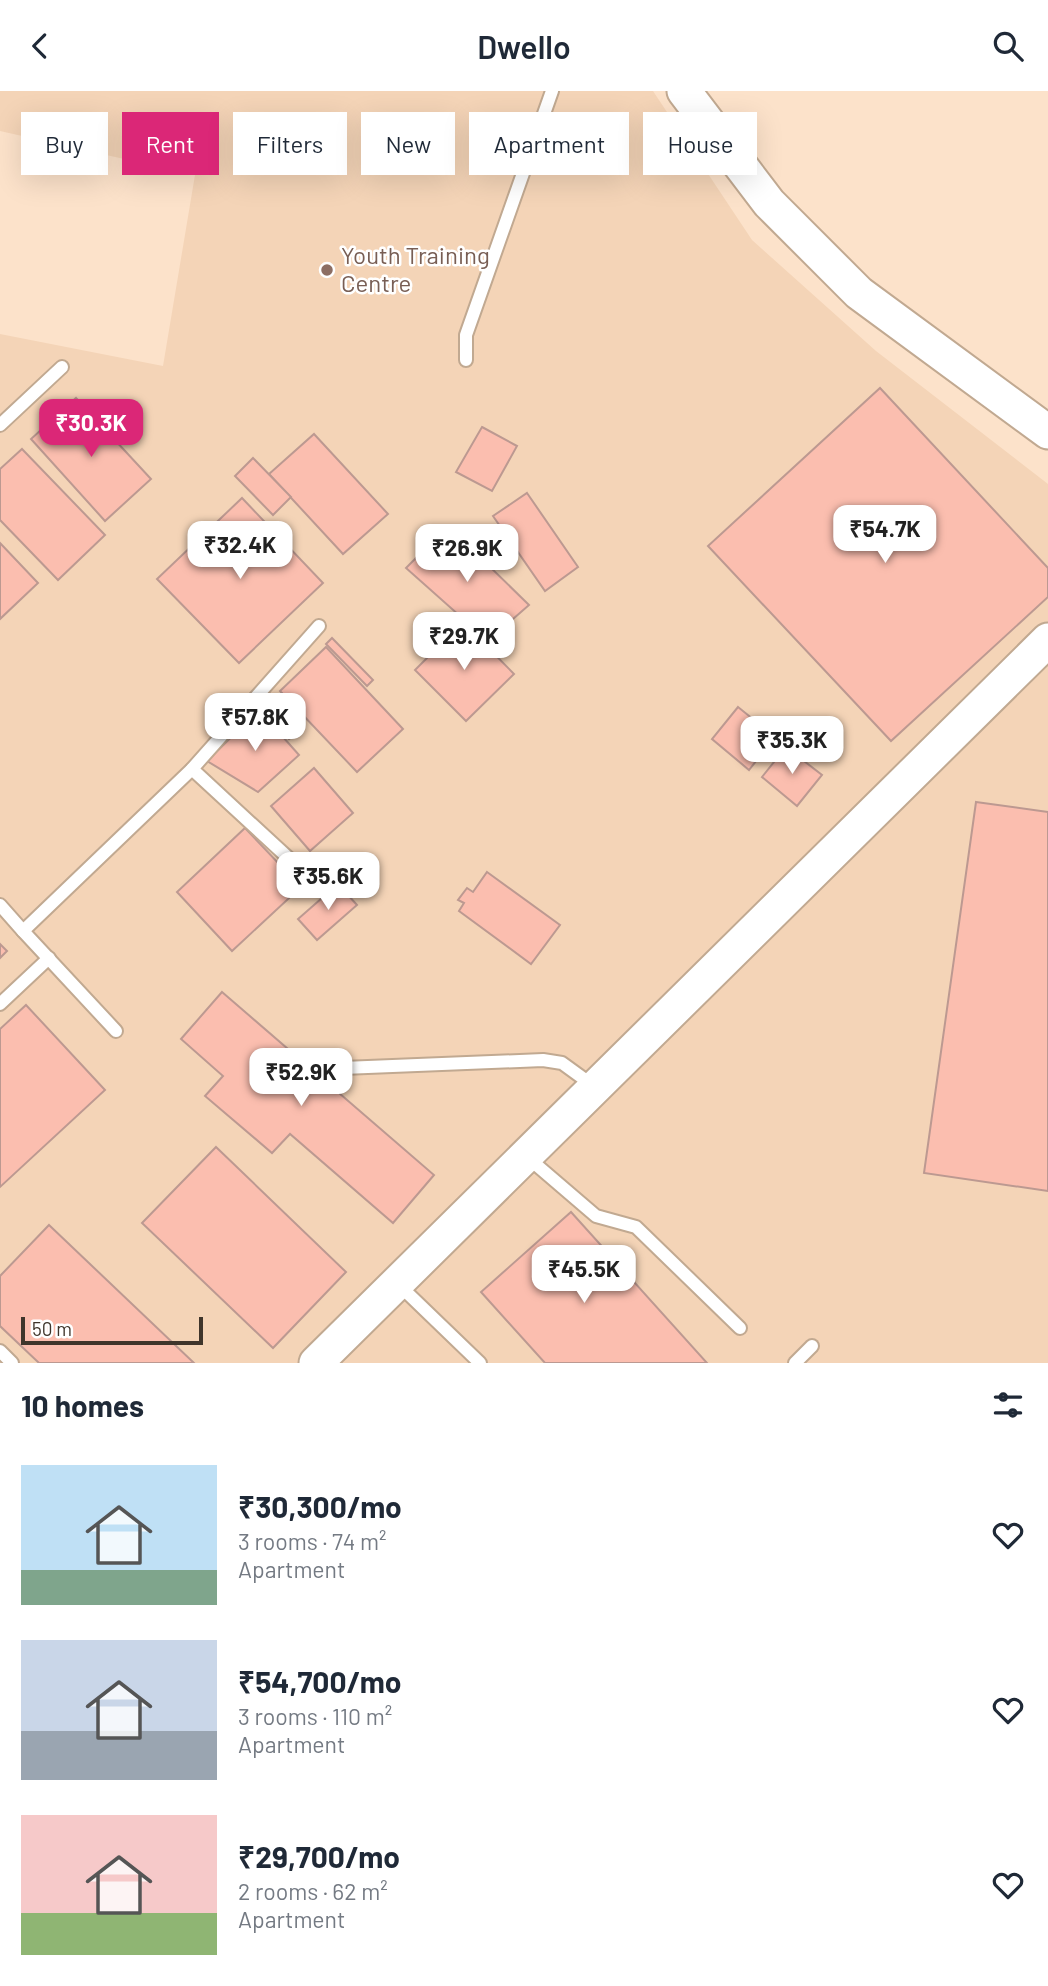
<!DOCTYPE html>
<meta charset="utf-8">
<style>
:root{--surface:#fff;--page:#f2f2f3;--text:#1f2937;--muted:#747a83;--accent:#db2777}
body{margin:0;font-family:Barlow,sans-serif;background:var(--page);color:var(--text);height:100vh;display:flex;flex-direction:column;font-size:26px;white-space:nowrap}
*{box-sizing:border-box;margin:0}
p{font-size:23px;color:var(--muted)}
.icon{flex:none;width:38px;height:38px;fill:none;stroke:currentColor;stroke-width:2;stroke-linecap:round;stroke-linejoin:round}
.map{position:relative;height:1272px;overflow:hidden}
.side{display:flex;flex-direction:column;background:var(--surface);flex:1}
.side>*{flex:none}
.top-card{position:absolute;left:21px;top:21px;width:1006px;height:63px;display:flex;gap:14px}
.scale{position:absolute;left:21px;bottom:18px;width:182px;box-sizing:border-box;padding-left:7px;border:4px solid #3f352b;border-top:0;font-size:19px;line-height:24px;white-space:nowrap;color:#3f352b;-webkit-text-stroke:5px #fff;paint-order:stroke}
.price{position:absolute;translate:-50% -60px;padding:0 16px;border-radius:14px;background:#fff;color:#222;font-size:23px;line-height:46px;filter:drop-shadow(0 2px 4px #0008)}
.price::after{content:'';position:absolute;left:50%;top:42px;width:21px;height:16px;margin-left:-10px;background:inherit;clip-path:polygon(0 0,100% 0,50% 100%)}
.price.current{background:var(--accent);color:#fff}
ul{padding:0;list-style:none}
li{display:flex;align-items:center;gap:21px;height:175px;padding:0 21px}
li span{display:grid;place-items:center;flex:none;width:196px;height:140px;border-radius:0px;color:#555}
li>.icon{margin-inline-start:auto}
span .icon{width:84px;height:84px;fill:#fffc;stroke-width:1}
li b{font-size:30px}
h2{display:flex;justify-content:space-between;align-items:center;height:84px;padding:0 21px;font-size:30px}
.chip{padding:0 24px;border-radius:0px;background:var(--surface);box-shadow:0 7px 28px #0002;font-size:24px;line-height:63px}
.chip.current{background:var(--accent);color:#fff}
header{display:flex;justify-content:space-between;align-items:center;height:91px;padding:0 21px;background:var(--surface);font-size:32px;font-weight:600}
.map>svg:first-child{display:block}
</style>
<header><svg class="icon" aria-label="back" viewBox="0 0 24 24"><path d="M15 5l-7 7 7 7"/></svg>Dwello<svg class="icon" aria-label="search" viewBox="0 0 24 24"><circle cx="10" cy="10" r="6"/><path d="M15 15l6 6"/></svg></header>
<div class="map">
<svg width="1048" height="1272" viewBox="0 0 1048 1272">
<rect width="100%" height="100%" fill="#fce2ca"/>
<!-- built -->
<polygon fill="#f4d4b7" points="0,0 653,0 752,149 876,260 1048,393 1048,1272 0,1272 0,243 163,275 195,84 0,40"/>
<!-- building -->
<g fill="#fbbeaf" stroke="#bc9991" stroke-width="2">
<polygon points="880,297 1048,477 1048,506 891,650 708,455"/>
<polygon points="76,307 151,388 105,430 31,348"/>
<polygon points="482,336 517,355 492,400 456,381"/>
<polygon points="314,343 388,423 343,463 269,383"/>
<polygon points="22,358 105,444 58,489 0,429 0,378"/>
<polygon points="253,367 291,406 273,424 235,385"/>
<polygon points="527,402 578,476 545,500 493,425"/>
<polygon points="242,407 323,492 239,572 157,488"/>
<polygon points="448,435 529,514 488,550 406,477"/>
<polygon points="0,452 38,492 0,528"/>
<polygon points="463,531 514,583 466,630 415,579"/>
<polygon points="332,547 373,589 367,595 326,553"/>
<polygon points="326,556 403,638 357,681 280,600"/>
<polygon points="270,609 299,639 289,648 260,618"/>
<polygon points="738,616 775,646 749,679 712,648"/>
<polygon points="259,619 299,664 258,701 207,670"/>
<polygon points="786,656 822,684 797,715 762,686"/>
<polygon points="314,677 353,722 310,760 271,715"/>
<polygon points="976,711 1048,721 1048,1100 924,1082"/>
<polygon points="245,737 301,796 232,860 177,801"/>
<polygon points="487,781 560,834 531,873 459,820 464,812 458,809 467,797 473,801"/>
<polygon points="338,793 357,814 317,849 298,828"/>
<polygon points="0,853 7,860 0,867"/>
<polygon points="222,901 434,1084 393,1132 290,1043 272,1062 205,1005 223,985 181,948"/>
<polygon points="26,914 105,999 0,1096 0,938"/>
<polygon points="216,1056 346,1181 273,1257 142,1132"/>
<polygon points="571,1121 707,1272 545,1272 481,1201"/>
<polygon points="49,1134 194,1272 39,1272 0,1235 0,1185"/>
</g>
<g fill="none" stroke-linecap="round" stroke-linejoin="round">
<defs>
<g id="lane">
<polyline points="466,269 466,244 552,0"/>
<polyline points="0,334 62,276"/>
<polyline points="192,678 296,774"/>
<polyline points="0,814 23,840"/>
<polyline points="0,913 49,867"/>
<polyline points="116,940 23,840 192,678 319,535"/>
<polyline points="343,977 543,969 562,972 595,996"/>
<polyline points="526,1065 596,1125 636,1136 740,1237"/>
<polyline points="397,1192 480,1272"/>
<polyline points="0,1260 12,1272"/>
<polyline points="795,1272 812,1255"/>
</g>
<g id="secondary">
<polyline points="684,0 769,112 859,202 1048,341"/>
<polyline points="316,1272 1048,549"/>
</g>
</defs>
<!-- lane casing -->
<use href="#lane" stroke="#c1a991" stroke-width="16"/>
<!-- secondary casing -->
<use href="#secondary" stroke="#c1a991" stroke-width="37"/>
<!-- lane -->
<use href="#lane" stroke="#fff" stroke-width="12"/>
<!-- secondary -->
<use href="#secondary" stroke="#fff" stroke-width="33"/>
</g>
<!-- markers -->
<circle fill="#8d6e63" stroke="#fff" stroke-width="2.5" cx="327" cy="179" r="7"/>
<g text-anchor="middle" stroke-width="5" stroke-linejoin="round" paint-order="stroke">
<!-- education labels -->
<g font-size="24" fill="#785e54" stroke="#fff" text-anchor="start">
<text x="341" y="173">Youth Training<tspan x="341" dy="28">Centre</tspan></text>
</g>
</g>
</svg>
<div class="scale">50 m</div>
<b class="price current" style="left:91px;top:368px">₹30.3K</b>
<b class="price" style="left:885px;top:474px">₹54.7K</b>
<b class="price" style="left:240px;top:490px">₹32.4K</b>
<b class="price" style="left:467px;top:493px">₹26.9K</b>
<b class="price" style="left:464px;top:581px">₹29.7K</b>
<b class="price" style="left:255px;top:662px">₹57.8K</b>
<b class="price" style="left:792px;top:685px">₹35.3K</b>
<b class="price" style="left:328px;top:821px">₹35.6K</b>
<b class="price" style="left:301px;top:1017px">₹52.9K</b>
<b class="price" style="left:584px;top:1214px">₹45.5K</b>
<div class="top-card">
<a class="chip">Buy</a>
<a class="chip current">Rent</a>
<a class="chip">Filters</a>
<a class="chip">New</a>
<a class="chip">Apartment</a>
<a class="chip">House</a>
</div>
</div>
<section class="side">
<h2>10 homes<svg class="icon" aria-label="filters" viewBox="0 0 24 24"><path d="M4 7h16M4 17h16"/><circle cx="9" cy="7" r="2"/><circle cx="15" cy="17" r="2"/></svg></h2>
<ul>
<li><span style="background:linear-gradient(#bfe0f5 75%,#7fa58c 0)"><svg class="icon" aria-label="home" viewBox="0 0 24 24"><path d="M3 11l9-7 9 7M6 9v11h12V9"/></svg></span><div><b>₹30,300/mo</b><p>3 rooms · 74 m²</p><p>Apartment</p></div><svg class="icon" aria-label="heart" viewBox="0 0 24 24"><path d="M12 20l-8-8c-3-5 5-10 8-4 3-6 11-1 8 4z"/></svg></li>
<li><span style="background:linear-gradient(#c9d6e8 65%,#9aa5b1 0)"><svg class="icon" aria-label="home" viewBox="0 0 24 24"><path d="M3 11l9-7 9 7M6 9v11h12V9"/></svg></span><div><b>₹54,700/mo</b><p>3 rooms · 110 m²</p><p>Apartment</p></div><svg class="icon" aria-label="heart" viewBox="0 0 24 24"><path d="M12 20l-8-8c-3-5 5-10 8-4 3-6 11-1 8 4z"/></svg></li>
<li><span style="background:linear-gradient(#f6c9c9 70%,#8fb573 0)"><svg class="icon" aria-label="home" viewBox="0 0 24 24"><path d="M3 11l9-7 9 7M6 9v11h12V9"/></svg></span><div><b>₹29,700/mo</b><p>2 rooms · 62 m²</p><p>Apartment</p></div><svg class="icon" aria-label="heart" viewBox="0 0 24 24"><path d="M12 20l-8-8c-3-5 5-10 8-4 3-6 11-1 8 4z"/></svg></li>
</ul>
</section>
